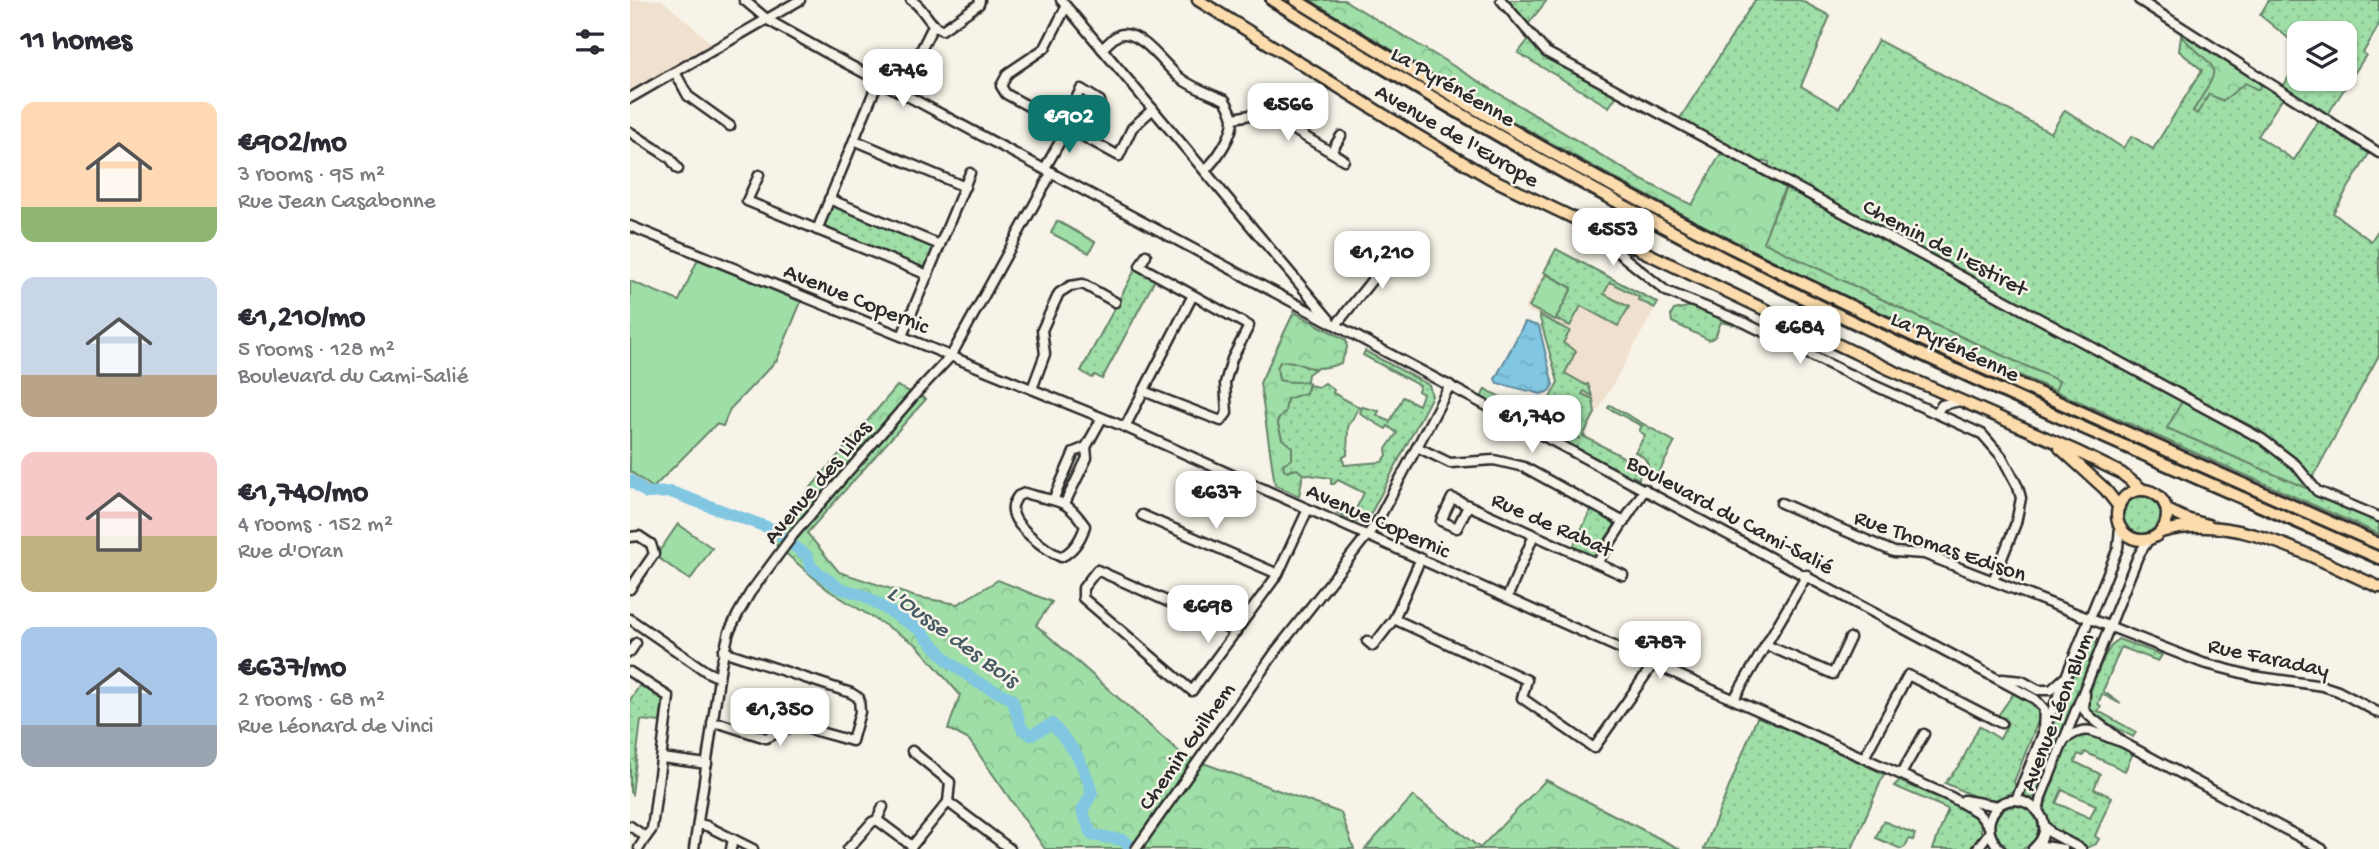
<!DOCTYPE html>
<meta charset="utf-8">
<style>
:root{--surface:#fff;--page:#f2f2f3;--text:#2b2b33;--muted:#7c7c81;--accent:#0f766e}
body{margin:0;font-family:"Gochi Hand",sans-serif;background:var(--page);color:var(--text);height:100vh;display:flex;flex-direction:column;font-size:26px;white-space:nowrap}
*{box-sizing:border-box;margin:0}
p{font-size:23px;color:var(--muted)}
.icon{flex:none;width:38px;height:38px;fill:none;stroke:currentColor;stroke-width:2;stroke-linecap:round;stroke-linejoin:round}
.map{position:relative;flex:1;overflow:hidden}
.drawer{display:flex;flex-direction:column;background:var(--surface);width:630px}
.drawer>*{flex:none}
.fabs{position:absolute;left:1657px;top:21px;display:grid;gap:14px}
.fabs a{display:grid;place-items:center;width:70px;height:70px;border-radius:14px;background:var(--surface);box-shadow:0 2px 5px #0004;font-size:35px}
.price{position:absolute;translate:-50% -60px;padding:0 16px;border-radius:14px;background:#fff;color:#222;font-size:23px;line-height:46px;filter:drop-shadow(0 2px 4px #0008)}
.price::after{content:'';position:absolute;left:50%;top:42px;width:21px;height:16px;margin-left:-10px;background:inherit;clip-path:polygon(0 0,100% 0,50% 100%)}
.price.on{background:var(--accent);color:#fff}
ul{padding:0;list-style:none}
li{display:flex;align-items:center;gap:21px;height:175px;padding:0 21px}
li span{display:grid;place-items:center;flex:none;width:196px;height:140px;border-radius:14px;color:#555}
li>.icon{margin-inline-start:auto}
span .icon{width:84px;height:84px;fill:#fffc;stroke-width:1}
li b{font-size:30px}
h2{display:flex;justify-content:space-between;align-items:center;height:84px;padding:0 21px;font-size:30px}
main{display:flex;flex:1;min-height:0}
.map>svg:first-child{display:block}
</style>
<main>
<section class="drawer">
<h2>11 homes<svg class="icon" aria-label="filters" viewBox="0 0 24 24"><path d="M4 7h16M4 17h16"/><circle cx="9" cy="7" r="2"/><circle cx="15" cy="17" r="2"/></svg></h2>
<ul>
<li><span style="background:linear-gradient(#ffd9b3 75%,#8fb573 0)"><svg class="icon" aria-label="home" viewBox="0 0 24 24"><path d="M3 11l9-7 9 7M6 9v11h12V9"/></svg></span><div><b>€902/mo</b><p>3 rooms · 95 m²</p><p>Rue Jean Casabonne</p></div></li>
<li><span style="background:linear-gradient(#c9d6e8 70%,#b9a48a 0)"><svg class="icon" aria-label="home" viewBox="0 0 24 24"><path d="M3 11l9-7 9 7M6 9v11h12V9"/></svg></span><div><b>€1,210/mo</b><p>5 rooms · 128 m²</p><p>Boulevard du Cami-Salié</p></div></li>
<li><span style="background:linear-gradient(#f6c9c9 60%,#c2b280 0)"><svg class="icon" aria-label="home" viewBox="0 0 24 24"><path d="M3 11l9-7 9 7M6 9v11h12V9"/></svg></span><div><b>€1,740/mo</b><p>4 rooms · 152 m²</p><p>Rue d'Oran</p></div></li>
<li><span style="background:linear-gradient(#a9c7e8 70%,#9aa5b1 0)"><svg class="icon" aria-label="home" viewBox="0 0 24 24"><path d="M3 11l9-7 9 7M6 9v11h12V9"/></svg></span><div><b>€637/mo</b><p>2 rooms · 68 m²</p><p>Rue Léonard de Vinci</p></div></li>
</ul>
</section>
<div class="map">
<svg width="1749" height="849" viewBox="0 0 1749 849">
<defs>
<pattern id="green-dots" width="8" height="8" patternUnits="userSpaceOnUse" patternTransform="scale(1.75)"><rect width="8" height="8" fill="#9fdea7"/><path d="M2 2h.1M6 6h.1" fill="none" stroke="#89bf90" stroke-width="1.8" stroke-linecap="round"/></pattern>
<pattern id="forest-crowns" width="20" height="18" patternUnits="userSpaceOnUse" patternTransform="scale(1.75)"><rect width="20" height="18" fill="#9fdea7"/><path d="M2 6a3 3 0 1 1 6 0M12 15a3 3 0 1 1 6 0" fill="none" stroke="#89bf90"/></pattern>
<pattern id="water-ripples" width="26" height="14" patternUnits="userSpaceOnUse" patternTransform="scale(1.75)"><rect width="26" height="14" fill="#81c7e2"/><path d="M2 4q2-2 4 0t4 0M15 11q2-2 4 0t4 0" fill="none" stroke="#70abc2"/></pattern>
</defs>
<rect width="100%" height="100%" fill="#f7f3e8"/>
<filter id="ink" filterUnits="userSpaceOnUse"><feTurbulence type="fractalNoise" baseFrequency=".0143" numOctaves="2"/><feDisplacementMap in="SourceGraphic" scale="14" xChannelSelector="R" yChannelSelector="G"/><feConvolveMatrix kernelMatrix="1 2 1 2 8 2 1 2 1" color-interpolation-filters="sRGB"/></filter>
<g filter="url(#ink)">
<!-- built -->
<g fill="#f0e0ce">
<polygon points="0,0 32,0 83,45 0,91"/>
<polygon points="926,249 1028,303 952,440 909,417 928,381 909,316 894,309"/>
</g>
<!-- green -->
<g fill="url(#green-dots)" stroke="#658469" stroke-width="2" fill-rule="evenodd">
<polygon points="874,0 917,0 896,27"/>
<path d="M 1125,0 L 1170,0 L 1200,16 L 1171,86 L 1209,108 L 1248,40 L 1421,133 L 1435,110 L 1493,148 L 1502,136 L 1523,149 L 1572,70 L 1549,51 L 1551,36 L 1584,66 C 1586,82 1572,98 1563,111 L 1567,113 L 1579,94 L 1615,82 L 1634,80 L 1655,94 L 1628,136 L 1664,160 L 1690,119 L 1740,152 L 1703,213 L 1741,241 L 1749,229 L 1749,355 L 1683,477 L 1628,429 L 1537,428 L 1749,519 L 1749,534 L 1425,391 L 1429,381 L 1305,325 L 1132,242 L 1159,181 L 1138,170 L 1139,162 L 1135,161 L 1128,164 L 1047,123 Z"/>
<polygon points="1639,0 1749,0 1749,25 1733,53 1736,55 1698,114 1653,87 1669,59 1670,79 1715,79 1715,33 1670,33 1669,47 1630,15"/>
<polygon points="899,39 912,55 988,94 979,107 888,53"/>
<polygon points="202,200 306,243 293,273 189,231"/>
<polygon points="926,249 1028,303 1025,308 1008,300 1009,297 980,282 974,294 999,307 988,326 951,306 940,326 926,319 942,288 914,272"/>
<polygon points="507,266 527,276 472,379 465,375 462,378 451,371"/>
<polygon points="1062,306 1104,323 1104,325 1091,322 1085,337 1079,340 1042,322 1041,315 1044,310"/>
<polygon points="909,315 940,331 933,343 946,351 935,373 956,385 958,384 962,396 954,391 952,394 963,399 965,413 953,436 995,458 997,454 1008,460 1011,465 1009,479 1003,476 1002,478 851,398 855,389 951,439 911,416 928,382"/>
<polygon points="735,351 799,385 802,396 738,519 727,522 707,513 716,509 718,505 726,509 734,493 708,480 704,484 701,484 701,478 673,474 663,469 657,472 654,470 653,464 662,457 662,447 652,439 647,421 657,399 678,389 679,385 688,387 695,383 704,390 703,393 729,407 718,427 717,455 713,457 714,465 752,462 757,455 756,449 767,433 758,426 756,429 732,415 730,412 732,407 749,411 747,415 760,422 773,397 789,405 793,394 788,391 790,386 733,355"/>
<path d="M 657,360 L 685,369 L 678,374 L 677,381 C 666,382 660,384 649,380 L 647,368 L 650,361 Z"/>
<path d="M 980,405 L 1045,442 L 1027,476 L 1017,475 C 1021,464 1015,456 1005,452 L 1015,435 L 1009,431 L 1012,426 L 978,408 Z"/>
<circle cx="1513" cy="515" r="20"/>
<polygon points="962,507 984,522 984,526 963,557 942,549"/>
<polygon points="1459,635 1466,637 1469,643 1407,797 1398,799 1393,794"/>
<path d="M 1488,639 L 1532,655 L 1528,661 L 1491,647 L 1473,691 L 1491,704 L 1472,694 L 1468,704 L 1471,706 L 1468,711 L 1506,732 L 1503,737 L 1467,717 L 1459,708 C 1457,692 1475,649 1488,639 Z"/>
<polygon points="10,685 33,699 30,722 11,720 2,794 0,792 0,700"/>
<path d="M 1386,690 L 1401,700 L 1410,716 L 1384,782 L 1386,787 L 1384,790 C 1357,811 1343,794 1315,783 L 1331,763 L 1349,726 L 1370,739 L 1378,723 L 1367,717 Z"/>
<polygon points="1128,715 1254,774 1222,849 1074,849"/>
<path d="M 1460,732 L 1503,753 L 1495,771 L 1455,752 L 1453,756 L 1448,754 L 1445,762 L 1470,774 L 1464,789 L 1482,797 L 1465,836 L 1469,839 L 1466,844 L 1457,848 C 1447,843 1430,839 1422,831 C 1402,811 1430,762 1438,740 ZM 1432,790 L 1466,805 L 1460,818 L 1426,803 Z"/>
<polygon points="1269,781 1343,812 1351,826 1351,838 1340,849 1303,849 1318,809 1264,786"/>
<circle cx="1386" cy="828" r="22"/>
<polygon points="1253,821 1285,834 1283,840 1279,839 1275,847 1271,849 1246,838"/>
</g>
<!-- forest -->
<g fill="url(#forest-crowns)" stroke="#658469" stroke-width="2">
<path d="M 680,0 L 714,0 L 1014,181 L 1062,205 L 1091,153 L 1155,187 L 1133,242 L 1305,325 L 1429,381 L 1425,391 C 1355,359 1283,328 1213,295 C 1031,209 851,106 680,0 Z"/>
<path d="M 1554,31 L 1634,80 L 1628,90 L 1615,83 L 1593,101 L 1579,94 L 1567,114 L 1563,111 C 1594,61 1589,74 1551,36 Z"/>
<path d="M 664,312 L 716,340 L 717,348 L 711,363 C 704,366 694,368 686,368 C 674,369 664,358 650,362 L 647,368 L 649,380 C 661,384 672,380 679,383 L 676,393 L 657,399 L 655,412 L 647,421 L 652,439 L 662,447 L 662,459 L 653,464 L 654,470 L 657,472 L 667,469 L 673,474 L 669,496 L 645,485 L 630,383 Z"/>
<polygon points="267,386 296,399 177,533 209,572 286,597 328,604 368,580 422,602 406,625 554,756 711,813 724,849 415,849 339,740 318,729 330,695 287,645 198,590 138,538"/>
<polygon points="1556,394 1628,429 1683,477 1676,488 1537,428"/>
<polygon points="916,780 1050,849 735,849 783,796 850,848"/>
</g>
<!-- pitch -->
<g fill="#9fdea7" stroke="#658469" stroke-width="2">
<polygon points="427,221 465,242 459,253 421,233"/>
<polygon points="68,259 171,302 147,360 100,409 93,426 86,424 23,488 0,471 0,281 49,301"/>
<polygon points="916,274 942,288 925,320 899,307"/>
<polygon points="48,524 82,548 60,580 26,556"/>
</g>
<!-- water -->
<polygon fill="url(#water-ripples)" stroke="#5f8999" stroke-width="2" points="895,322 909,326 923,385 920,391 911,394 867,383 865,379"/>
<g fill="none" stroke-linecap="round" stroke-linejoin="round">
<!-- river -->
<path stroke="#81c7e2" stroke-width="12" d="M 0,480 L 17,493 L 41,492 L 142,529 L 177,556 L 181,567 L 209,588 L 233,595 L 289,629 L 318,661 L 347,682 L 382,699 L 392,729 L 401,735 L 422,724 C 445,750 452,759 462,793 L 452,811 L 462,835 L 493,840 L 504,849"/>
<defs>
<g id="minor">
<polyline points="114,0 138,20 195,52 1405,699 1414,709 1413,732"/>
<path d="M 281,0 C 295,8 297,24 312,30 L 349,4 L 350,0"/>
<polyline points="431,0 699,319"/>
<polyline points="871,0 916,52 1632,439 1666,465 1687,491 1749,517"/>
<polyline points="1509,0 1749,153"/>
<polyline points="436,7 415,48 378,73 371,86 376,94 489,156 502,128 523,109"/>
<path d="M 472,49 C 478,44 486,33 494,34 C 514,34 536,67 550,78 C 563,88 579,93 595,100 C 598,106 603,113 603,120 C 603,136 586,160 575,170"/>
<polyline points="286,60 303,26"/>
<polyline points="45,72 58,96 100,126"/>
<polyline points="0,98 170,0"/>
<polyline points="604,118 631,113 639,115 714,160"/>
<polyline points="432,125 451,89 470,101 462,118 442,106"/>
<polyline points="0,132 40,158 48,169"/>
<polyline points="224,140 335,187"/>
<polyline points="701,152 711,136"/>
<polyline points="415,168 437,129"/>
<polyline points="129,175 117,201 298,275"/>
<polyline points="199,199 310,245"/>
<polyline points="954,225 1036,291 1113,322 1219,374 1352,434 1372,457 1388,487 1391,498 1386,523 1363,581"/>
<polyline points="0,226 495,427 1321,797 1347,812 1359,826"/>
<polyline points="187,230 249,79"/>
<polyline points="706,325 774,240"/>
<polyline points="272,336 340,173"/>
<polyline points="402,389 415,354 412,330 429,293 440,286 453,284 485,302"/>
<polyline points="513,391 591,421 597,413 595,383 602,359 619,326 563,295"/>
<polyline points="1306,413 1312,405 1330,401"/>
<polyline points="495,427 563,295 510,266 516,255"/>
<polyline points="787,447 820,463 864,460 894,467 994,522"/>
<path d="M 395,493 C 425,503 434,495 455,526 C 451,539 443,551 431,557 C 416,550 379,524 383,506 C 383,504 387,497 388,496 Z"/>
<polyline points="424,498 444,452 456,447"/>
<polyline points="435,503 457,458 456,447 472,418"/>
<polyline points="1151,503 1264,552 1294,554 1573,663 1623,676 1693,686 1708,691 1749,713"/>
<polyline points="838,506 827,528 811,521 822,498 993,575"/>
<polyline points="512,515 648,574"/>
<polyline points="0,537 9,536 21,544 24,554 0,589"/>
<polyline points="967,563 1015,489"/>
<polyline points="877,598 904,535"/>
<polyline points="0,619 77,672 88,677"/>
<polyline points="764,619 897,680 892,698 964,748 1024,663"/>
<polyline points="606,632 467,570 453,588 453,598 562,691 648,574 678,509"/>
<polyline points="737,641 743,646 764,619 791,558"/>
<polyline points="1136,645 1203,674 1220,638"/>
<polyline points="0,652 6,643"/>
<polyline points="0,672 39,697 22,829 16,837 0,826"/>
<polyline points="1372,679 1392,681 1408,690 1421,690 1433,679"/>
<path d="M 1455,694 L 1454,710 C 1465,724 1480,729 1492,742"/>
<polyline points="1104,699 1177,575"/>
<polyline points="82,723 92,724 136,738 165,725 222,741 230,712 229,698 221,693 93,651"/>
<path d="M 1434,740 C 1459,721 1466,735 1492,742 L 1692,849"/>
<polyline points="282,751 320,782 318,802 380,849"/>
<polyline points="32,758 77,764"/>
<polyline points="1234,758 1278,675 1371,723"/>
<polyline points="1271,774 1294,734"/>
<polyline points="1334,800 1368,806"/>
<polyline points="1386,800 1488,548 1490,527"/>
<polyline points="1408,811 1411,797 1508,556 1519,539"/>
<polyline points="247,820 253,807"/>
<polyline points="69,824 77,826 103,839"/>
<polyline points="1414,825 1421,833 1451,849"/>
<polyline points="1407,845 1433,849"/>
<polyline points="9,848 16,837"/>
<polyline points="64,849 91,665 99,632 108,614 120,593 163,535 289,390 321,356 422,172"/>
<polyline points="101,849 103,839 123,849"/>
<polyline points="218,849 242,822 247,820 282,846 318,802"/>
<polyline points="506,849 646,651 746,524 820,385"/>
<polyline points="1347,849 1359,833"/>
<path d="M 1370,849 C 1362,841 1357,832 1360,820 C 1373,775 1441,816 1403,849"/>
</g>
<g id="major">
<polyline points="568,0 783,133 860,178 1261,370 1446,451 1491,473 1513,490"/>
<polyline points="1430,448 1475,489 1489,507"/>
<circle cx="1512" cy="515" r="25"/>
<polyline points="1537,510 1556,519 1578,525"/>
<path d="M 1531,532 C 1606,511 1682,558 1749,587"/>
</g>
<g id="highway">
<path d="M 642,0 C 819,109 998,214 1186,304 C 1371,394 1561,475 1749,558"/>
<path d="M 666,0 C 776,68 888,136 1003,197 C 1245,325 1498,433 1749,544"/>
</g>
</defs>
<!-- minor casing -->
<use href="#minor" stroke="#2b2b2b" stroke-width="13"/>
<!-- major casing -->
<use href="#major" stroke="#2b2b2b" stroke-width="15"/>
<!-- highway casing -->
<use href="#highway" stroke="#2b2b2b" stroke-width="16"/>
<!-- minor -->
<use href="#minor" stroke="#f7f3e8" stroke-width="8"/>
<!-- major -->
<use href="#major" stroke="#fcdcac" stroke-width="10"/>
<!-- highway -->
<use href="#highway" stroke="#fcdcac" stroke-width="10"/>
</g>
</g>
<g text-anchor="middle" stroke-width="5" stroke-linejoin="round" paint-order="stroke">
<!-- street labels -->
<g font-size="23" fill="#2b2b2b" stroke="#f7f3e8">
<text transform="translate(824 85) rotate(30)" y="8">La Pyrénéenne</text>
<text transform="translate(828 134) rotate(30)" y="8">Avenue de l'Europe</text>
<text transform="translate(1316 246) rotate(28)" y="8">Chemin de l'Estiret</text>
<text transform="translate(227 297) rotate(22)" y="8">Avenue Copernic</text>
<text transform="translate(1326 345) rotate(25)" y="8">La Pyrénéenne</text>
<text transform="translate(186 481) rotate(-50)" y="8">Avenue des Lilas</text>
<text transform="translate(1101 513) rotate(28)" y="8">Boulevard du Cami-Salié</text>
<text transform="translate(749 519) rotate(24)" y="8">Avenue Copernic</text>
<text transform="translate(923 523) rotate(24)" y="8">Rue de Rabat</text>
<text transform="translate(1311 544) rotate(19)" y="8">Rue Thomas Edison</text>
<text transform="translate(1639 656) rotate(12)" y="8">Rue Faraday</text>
<text transform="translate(1425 711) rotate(-69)" y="8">Avenue Léon Blum</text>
<text transform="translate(555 745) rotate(-55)" y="8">Chemin Guilhem</text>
</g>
<!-- water labels -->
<g font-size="24" font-style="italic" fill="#455a62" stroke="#f7f3e8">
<text transform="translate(324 635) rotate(36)" y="8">L'Ousse des Bois</text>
</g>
</g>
</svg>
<div class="fabs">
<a><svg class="icon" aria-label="layers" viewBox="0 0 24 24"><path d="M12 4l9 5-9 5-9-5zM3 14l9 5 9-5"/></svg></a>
</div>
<b class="price" style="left:273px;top:109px">€746</b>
<b class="price" style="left:658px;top:143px">€566</b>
<b class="price on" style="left:439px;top:155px">€902</b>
<b class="price" style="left:983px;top:268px">€553</b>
<b class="price" style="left:752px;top:291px">€1,210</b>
<b class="price" style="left:1170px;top:366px">€684</b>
<b class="price" style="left:902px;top:455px">€1,740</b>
<b class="price" style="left:586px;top:531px">€637</b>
<b class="price" style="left:578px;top:645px">€698</b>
<b class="price" style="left:1030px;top:681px">€787</b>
<b class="price" style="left:150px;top:748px">€1,350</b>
</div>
</main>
